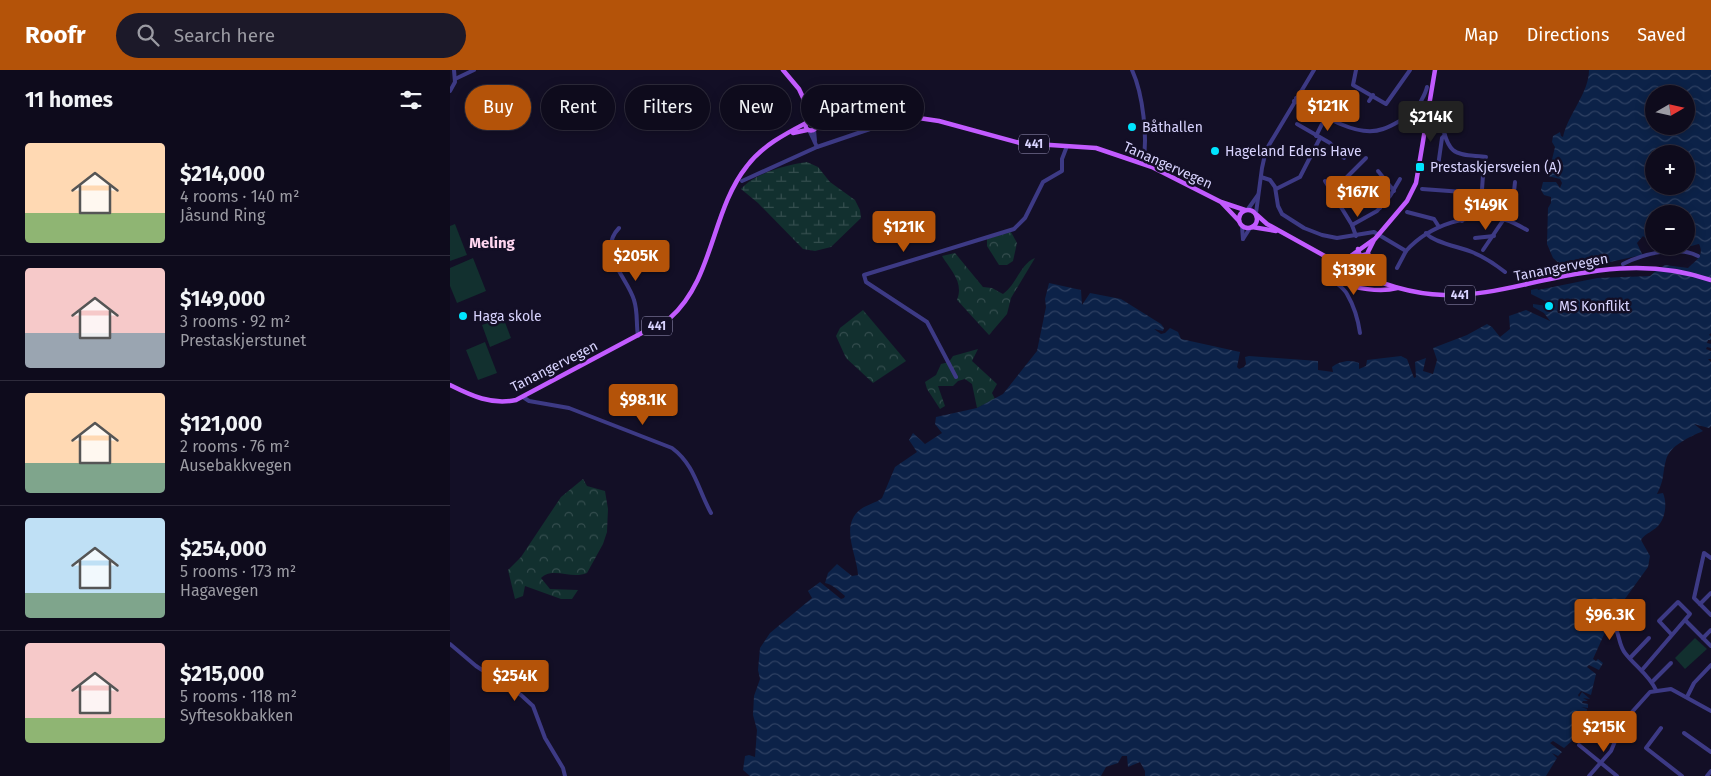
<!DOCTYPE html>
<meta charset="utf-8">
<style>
:root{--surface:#0e0b1c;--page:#1c1929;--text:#f1f3f6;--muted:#9b9ba3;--line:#2e2b3b;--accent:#b45309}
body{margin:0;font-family:"Fira Sans",sans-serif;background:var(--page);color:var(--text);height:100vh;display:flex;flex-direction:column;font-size:19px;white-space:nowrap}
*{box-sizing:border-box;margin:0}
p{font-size:16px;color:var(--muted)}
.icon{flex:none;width:28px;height:28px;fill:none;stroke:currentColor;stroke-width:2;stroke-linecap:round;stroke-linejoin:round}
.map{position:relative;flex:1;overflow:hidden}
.sheet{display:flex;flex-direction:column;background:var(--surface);width:450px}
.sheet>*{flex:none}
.hud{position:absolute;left:15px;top:15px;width:475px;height:45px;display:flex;gap:10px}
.needle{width:32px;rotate:81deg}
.buttons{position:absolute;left:1195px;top:15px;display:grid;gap:10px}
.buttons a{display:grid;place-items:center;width:50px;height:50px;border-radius:50%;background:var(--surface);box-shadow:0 2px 12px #0003,0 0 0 1px var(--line);font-size:25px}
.price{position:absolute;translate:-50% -42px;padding:0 11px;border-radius:5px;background:var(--accent);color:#fff;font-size:16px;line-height:32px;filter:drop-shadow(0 1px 2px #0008)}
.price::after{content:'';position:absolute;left:50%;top:30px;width:15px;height:11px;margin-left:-8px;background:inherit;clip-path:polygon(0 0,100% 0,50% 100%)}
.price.selected{background:#222;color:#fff}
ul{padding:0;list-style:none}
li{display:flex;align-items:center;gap:15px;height:125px;padding:0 25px}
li+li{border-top:1px solid var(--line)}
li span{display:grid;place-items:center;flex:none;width:140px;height:100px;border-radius:5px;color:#555}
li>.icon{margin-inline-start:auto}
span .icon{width:60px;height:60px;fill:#fffc;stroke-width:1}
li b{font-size:21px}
h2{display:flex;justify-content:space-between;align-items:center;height:60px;padding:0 25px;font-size:21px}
.chip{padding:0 18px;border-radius:22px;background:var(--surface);box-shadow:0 2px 12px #0003,0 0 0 1px var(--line);font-size:18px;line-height:45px}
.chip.selected{background:var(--accent);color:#fff}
header{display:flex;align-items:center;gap:30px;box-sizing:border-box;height:70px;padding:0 25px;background:var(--accent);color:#fff}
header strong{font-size:24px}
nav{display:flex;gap:28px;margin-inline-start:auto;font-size:18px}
.search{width:350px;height:45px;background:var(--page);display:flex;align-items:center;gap:12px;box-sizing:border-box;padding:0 18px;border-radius:28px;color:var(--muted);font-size:19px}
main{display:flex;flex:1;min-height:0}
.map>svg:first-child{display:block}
</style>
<header>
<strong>Roofr</strong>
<div class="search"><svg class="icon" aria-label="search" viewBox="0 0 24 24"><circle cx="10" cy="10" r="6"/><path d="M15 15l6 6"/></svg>Search here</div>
<nav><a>Map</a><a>Directions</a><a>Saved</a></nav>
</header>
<main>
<section class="sheet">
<h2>11 homes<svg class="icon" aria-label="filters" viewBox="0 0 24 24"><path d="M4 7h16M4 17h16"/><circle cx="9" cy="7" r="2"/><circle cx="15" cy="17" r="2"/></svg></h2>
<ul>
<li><span style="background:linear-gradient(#ffd9b3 70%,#8fb573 0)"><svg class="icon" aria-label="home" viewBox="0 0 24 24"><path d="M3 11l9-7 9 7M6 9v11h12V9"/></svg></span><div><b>$214,000</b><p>4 rooms · 140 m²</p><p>Jåsund Ring</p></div></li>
<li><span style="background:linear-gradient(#f6c9c9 65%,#9aa5b1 0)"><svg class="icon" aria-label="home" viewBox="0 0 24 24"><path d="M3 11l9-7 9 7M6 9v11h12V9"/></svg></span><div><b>$149,000</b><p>3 rooms · 92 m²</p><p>Prestaskjerstunet</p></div></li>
<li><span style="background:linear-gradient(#ffd9b3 70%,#7fa58c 0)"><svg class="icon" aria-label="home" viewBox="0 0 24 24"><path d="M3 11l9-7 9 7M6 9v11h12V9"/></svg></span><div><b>$121,000</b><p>2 rooms · 76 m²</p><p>Ausebakkvegen</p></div></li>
<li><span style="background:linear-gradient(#bfe0f5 75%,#7fa58c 0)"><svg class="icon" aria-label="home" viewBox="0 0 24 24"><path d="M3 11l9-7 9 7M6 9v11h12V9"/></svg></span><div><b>$254,000</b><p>5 rooms · 173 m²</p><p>Hagavegen</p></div></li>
<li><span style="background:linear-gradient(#f6c9c9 75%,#8fb573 0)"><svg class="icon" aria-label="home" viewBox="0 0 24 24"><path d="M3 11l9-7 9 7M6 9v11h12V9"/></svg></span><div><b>$215,000</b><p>5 rooms · 118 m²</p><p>Syftesokbakken</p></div></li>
</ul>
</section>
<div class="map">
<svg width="1261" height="706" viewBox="0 0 1261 706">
<defs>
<pattern id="forest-crowns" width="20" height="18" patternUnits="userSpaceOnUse" patternTransform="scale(1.25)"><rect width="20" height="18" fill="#12302f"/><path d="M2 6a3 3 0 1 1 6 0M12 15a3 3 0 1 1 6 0" fill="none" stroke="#344d4e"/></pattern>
<pattern id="wetland-marsh" width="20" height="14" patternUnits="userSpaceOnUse" patternTransform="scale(1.25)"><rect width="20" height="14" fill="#12302f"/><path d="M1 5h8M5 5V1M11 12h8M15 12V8" fill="none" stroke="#344d4e"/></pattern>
<pattern id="water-waves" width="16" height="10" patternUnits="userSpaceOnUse" patternTransform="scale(1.25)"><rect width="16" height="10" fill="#0c2248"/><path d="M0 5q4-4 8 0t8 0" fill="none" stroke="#2f4163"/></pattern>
</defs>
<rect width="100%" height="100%" fill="#130f26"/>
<!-- forest -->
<g fill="url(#forest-crowns)">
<polygon points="561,162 567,173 563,191 557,195 549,195 537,176 537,169"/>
<path d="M 505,183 L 533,217 L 542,218 L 553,224 C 567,214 570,194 585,188 L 561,228 L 557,244 L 539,265 L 507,230 C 514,212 501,201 492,186 Z"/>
<polygon points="413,240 456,291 423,313 396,288 386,266 390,258"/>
<polygon points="528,279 522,291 547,314 542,323 545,329 527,338 522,314 515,309 508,311 503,316 488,316 495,336 490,339 477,319 475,312 486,305 491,294 499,292 503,286"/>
<path d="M 133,409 L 137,416 L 155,421 L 158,439 L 157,462 L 153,474 L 137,503 C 121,510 103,496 91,508 L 100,519 L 128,520 L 122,529 L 111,529 L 75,516 L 73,526 L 65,529 L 58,500 L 71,487 L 111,427 Z"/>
</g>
<!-- wetland -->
<path fill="url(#wetland-marsh)" d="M 357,92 L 368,97 L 380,112 L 405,130 L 410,140 L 411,148 L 381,177 L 365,181 L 353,179 L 308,133 L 291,119 C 305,103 336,95 357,92 Z"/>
<!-- garden -->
<g fill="#12302f">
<polygon points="5,154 17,185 0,191 0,156"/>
<polygon points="23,188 36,221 7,233 0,216 0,198"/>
<polygon points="53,247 61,268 40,277 32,255"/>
<polygon points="35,272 47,303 28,310 16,280"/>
<polygon points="1245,568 1257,579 1235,599 1225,588"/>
</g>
<!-- water -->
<path fill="url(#water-waves)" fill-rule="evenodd" d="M 1139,0 L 1261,0 L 1261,263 L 1259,265 L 1261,266 L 1261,270 L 1258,270 L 1257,273 L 1261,274 L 1261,278 L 1257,277 L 1256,279 L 1261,281 L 1261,289 L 1258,289 L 1261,292 L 1261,356 L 1259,358 L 1244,354 L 1253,361 C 1240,367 1220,375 1216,390 C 1212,405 1215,408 1207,424 L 1213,423 C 1218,435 1215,453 1203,460 C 1198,464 1195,464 1191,470 L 1200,486 L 1198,497 L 1164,544 L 1153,534 L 1149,537 L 1161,549 L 1143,589 L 1146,591 L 1148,589 L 1153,593 L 1149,600 L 1139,595 L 1137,597 L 1146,604 L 1141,625 L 1131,621 L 1128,625 L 1129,627 L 1132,622 L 1140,629 L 1133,628 L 1138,631 L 1133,631 L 1132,633 L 1138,634 L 1138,638 L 1131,637 L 1137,639 L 1135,657 L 1131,662 L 1123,658 L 1130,663 L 1126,667 L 1121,661 L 1125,668 L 1114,678 L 1103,671 L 1100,673 L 1112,682 L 1108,686 L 1102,683 L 1107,688 L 1096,706 L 695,706 L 695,701 L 690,692 L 678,697 L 677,686 L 672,686 L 668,693 L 656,697 L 651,706 L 300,706 L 293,700 L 295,686 L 299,685 L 305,687 L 307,660 L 303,645 L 304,626 L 310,609 L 308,600 L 310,578 L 320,563 L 362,528 L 358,521 L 370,512 L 391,529 L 394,528 L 395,526 C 389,521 382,514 375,513 L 378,503 L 387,494 L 402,506 L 408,505 C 407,484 389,455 411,439 C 418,434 426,433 432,428 L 445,397 L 467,382 L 459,370 L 463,363 L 475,374 L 492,363 L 485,354 L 486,347 L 527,338 L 553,324 L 587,281 L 596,237 L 595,229 L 599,213 L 631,220 L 632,235 L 640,223 L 671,229 L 711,254 L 714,258 L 713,261 L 704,259 L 711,264 L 715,263 L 720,258 L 728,262 L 731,269 L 790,282 L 787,297 L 789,299 L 794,297 L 796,294 L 795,287 L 799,286 L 868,291 L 868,300 L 883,302 L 882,297 C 889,291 901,289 909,293 L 909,299 L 916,296 L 917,290 L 951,286 L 957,289 L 964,308 L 966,307 L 965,292 L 976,288 L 973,301 L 983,304 L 987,290 L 983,278 L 1017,265 L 1037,254 L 1042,257 L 1050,267 L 1060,259 L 1059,246 L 1076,240 L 1100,251 L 1094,243 L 1083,237 L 1083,234 L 1097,236 L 1097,232 L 1081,224 L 1081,220 L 1148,205 L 1197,206 L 1215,195 L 1238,198 C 1245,191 1255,186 1249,174 C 1236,177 1220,183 1206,176 L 1236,176 L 1236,144 L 1204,144 L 1204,175 L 1193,166 L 1187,173 L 1193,186 L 1119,202 L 1103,188 L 1097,174 L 1098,138 L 1101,133 L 1101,127 L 1094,125 L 1091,120 L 1093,112 L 1106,112 L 1110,118 L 1112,113 L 1110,109 L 1098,106 L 1105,77 L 1102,72 L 1103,66 L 1110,62 L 1111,66 L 1113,67 C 1118,44 1139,23 1139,0 ZM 1204,24 L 1236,24 L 1236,56 L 1204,56 ZM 1204,84 L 1236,84 L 1236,116 L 1204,116 Z"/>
<!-- pier -->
<g fill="#130f26">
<polygon points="1187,186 1191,189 1119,204 1116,202"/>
<polygon points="1206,196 1209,198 1200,206 1147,208 1088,220 1086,215 1148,203 1196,204"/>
</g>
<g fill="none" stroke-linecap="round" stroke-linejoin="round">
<!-- minor -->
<g stroke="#3d3a85" stroke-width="4">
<path d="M 682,0 C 693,24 698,68 693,94"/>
<polyline points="906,0 903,15 936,34 960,0"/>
<polyline points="5,9 24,0"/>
<polyline points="0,21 5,12 4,0"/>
<path d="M 846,28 C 868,42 905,69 933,59 C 949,54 962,39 979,43 C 997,48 991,70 1003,80 C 1011,87 1027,85 1036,87"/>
<polyline points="844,31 856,36"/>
<polyline points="919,31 923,25"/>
<path d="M 967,42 C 968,33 975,27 977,17"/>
<polyline points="847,54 880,73 894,88"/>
<polyline points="359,60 367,77"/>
<polyline points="364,60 365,71"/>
<polyline points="866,66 872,54"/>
<polyline points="988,96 992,68 995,65"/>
<polyline points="928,101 944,121"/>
<path d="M 811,107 L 820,110 L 825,117 L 828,136 L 832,144 L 854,158 L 872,165 L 887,168 L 924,162 L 956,181 C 979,155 1022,141 1056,150 C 1063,152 1070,156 1077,160"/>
<polyline points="292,111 367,77 420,59"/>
<polyline points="875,111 902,155 906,166"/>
<polyline points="915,114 930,138"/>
<polyline points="826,119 850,107 870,68"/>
<polyline points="972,119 1013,122 1012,151"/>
<polyline points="882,122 916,88"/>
<polyline points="798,139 808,125"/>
<polyline points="957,142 984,149 989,157"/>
<polyline points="806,143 812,98 816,80 864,0"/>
<polyline points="1030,148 1033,105"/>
<polyline points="1061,151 1065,112"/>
<polyline points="902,155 927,141 940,126 950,109"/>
<polyline points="792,156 793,169"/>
<path d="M 169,158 C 146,182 178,208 184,230 C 188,242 186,254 188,266"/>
<path d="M 976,163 C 982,172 1010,177 1022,182 C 1034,187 1045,194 1055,202"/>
<polyline points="1025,168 1044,166"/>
<polyline points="793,169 800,158"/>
<polyline points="1033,180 1054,149"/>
<path d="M 884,191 C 874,214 889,210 897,224 C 904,236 908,249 910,263"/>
<path d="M 1173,194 C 1193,184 1227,175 1248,186"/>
<polyline points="947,198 956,181"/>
<polyline points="506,307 477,252 416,212 414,205 564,159 575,148 593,112 612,101 612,89 617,76"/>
<path d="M 73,327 L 79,331 L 119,338 L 222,378 C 245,395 248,420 261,443"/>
<polyline points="1261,488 1254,483 1244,528 1261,545"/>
<polyline points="1250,534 1261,523"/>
<polyline points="1236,551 1261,576"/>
<path d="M 1159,552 C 1171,559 1167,573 1175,583 C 1185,596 1199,605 1206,620"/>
<polyline points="1253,568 1261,560"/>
<polyline points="0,574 26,596 71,625 83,636 95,668 113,698 115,706"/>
<polyline points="1180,588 1199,568"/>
<polyline points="1192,600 1240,544 1228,532 1209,551 1222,565"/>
<polyline points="1202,612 1221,593"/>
<polyline points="1237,627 1244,613 1261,595"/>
<polyline points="1211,658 1196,678 1232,706"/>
<polyline points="1234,663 1261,682"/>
<polyline points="1129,675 1167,706"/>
<polyline points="1139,706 1161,681 1173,652 1200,622 1221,619 1261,641"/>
<polyline points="1257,706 1261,701"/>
</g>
<!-- major -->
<g stroke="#c25bff" stroke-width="4.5">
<polyline points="333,0 349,19 364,51"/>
<polyline points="355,33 357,52"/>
<circle cx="361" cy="55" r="5.5"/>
<polyline points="365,52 381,52"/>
<polyline points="365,58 390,52 455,46 489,51 570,73 646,78 702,97 771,132 795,140"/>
<polyline points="343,63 357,60"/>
<polyline points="772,133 789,151"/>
<circle cx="798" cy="149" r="9"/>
<polyline points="807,145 817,154 891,195"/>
<polyline points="802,157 826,161"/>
<path d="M 923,170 L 902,185 L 890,209 C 901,220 933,222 947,218"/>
<polyline points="908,179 910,186 918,184"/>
<path d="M 896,197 C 927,213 959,224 994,225 C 1022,226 1050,220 1077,214 C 1142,200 1196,188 1261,210"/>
<polyline points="931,212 920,198 918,182 924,170 957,131 966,113 985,0"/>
<path d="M 0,315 C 22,326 41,335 66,330 L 220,248 C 264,209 261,141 297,96 C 312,76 335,64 356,53"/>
</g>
<!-- major-bridge -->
<polyline stroke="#c25bff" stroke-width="4.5" points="891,195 896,197"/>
</g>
<!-- markers -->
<g fill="#00e5ff" stroke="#130f26" stroke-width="2">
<circle cx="682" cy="57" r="5"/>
<circle cx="765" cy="81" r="5"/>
<rect x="965" y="92" width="10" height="10" rx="2.5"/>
<circle cx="1099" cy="236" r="5"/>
<circle cx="13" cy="246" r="5"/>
</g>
<g text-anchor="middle" stroke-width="5" stroke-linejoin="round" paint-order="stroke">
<!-- shield labels -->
<g fill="#130f26" stroke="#9e99be" stroke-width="1">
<rect x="569" y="64.5" width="30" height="19" rx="4"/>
<rect x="995" y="215.5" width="30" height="19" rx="4"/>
<rect x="192" y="246.5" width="30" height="19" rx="4"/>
</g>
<g font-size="12" font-weight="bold" fill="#d9d4ff">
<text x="584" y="78">441</text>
<text x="1010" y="229">441</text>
<text x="207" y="260">441</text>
</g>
<!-- poi labels -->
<g font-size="14" fill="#d9d4ff" stroke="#130f26" text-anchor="start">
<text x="692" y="62">Båthallen</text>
<text x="775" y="86">Hageland Edens Have</text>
<text x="980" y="102">Prestaskjersveien (A)</text>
<text x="1109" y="241">MS Konflikt</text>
<text x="23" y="251">Haga skole</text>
</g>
<!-- street labels -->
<g font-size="14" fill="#d9d4ff" stroke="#130f26">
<text transform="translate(718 95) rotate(24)" y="5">Tanangervegen</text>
<text transform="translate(1111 197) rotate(-11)" y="5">Tanangervegen</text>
<text transform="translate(104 296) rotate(-27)" y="5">Tanangervegen</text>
</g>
<!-- neighbourhood labels -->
<g font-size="15" font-weight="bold" fill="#ffd6f0" stroke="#130f26">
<text x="42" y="178">Meling</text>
</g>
</g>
</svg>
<div class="buttons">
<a><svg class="needle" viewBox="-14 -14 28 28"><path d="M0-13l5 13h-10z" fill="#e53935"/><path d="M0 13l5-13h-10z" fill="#9b9ba3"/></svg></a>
<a>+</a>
<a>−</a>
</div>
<b class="price" style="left:878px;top:62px">$121K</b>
<b class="price selected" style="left:981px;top:73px">$214K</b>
<b class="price" style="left:908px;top:148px">$167K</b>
<b class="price" style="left:1036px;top:161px">$149K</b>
<b class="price" style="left:454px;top:183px">$121K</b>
<b class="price" style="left:186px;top:212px">$205K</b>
<b class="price" style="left:904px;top:226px">$139K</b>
<b class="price" style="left:193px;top:356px">$98.1K</b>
<b class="price" style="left:1160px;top:571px">$96.3K</b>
<b class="price" style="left:65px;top:632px">$254K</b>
<b class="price" style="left:1154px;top:683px">$215K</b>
<div class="hud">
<a class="chip selected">Buy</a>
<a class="chip">Rent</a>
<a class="chip">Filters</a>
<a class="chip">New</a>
<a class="chip">Apartment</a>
</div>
</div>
</main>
